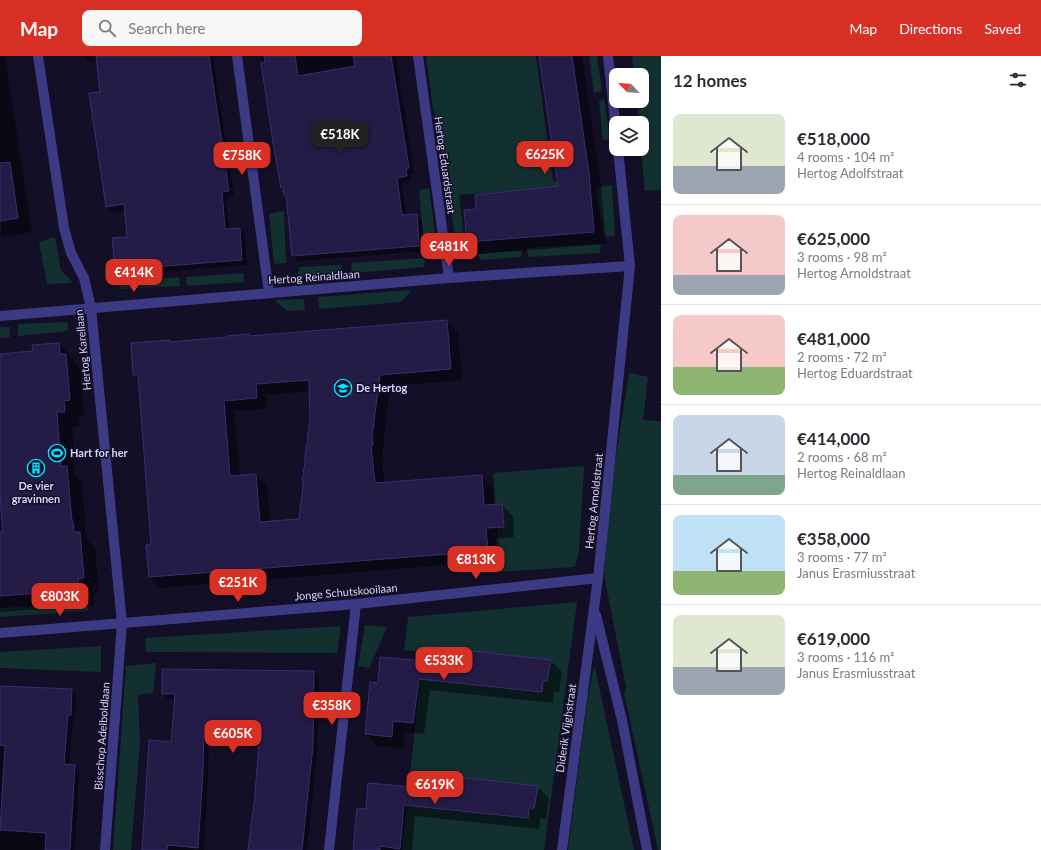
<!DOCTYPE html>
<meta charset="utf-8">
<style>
:root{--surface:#fff;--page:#f7f7f7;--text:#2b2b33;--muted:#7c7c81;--line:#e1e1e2;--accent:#d93025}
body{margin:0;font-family:Lato,sans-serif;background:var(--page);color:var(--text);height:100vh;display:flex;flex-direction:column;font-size:15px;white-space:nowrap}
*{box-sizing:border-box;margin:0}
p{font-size:13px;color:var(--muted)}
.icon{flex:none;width:22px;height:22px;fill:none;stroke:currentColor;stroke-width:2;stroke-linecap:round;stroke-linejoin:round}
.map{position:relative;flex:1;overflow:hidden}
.details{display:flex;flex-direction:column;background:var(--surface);width:380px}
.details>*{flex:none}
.needle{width:26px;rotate:295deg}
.tools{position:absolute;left:609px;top:12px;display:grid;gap:8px}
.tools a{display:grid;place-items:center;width:40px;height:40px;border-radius:8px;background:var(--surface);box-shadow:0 2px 6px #0003;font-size:20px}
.price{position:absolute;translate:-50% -34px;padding:0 9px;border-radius:8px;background:var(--accent);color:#fff;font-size:13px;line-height:26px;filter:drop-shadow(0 1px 2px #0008)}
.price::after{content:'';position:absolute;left:50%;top:24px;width:12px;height:9px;margin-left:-6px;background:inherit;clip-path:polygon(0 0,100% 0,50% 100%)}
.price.on{background:#222;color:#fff}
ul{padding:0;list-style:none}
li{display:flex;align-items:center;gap:12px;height:100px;padding:0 12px}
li+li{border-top:1px solid var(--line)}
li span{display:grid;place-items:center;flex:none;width:112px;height:80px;border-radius:8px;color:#555}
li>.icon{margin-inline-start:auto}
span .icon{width:48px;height:48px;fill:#fffc;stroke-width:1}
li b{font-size:17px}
h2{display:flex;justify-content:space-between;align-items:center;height:48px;padding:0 12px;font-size:17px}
header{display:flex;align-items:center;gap:24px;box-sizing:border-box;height:56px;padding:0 20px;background:var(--accent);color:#fff}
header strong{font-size:19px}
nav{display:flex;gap:22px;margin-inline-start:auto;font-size:14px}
.search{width:280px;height:36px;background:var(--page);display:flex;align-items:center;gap:10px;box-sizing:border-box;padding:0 14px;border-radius:8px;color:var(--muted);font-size:15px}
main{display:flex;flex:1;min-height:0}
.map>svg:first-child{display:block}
</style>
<header>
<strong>Map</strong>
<div class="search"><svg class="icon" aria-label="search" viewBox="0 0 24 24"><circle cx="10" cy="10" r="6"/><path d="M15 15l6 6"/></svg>Search here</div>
<nav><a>Map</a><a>Directions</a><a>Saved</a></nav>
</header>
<main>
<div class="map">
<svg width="661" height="794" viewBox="0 0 661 794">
<rect width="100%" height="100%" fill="#130f26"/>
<!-- green -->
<g fill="#12302f">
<polygon points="426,0 536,0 553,125 560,126 562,131 459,139 465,193 457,195 449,140 447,140 436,63 433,52"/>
<polygon points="589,0 597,0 602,35 594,37"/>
<polygon points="632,0 661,0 661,134 645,135 641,93 642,67 639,67 637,45 642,45 642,19 634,19"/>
<polygon points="604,42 610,83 603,84 599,45"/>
<polygon points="612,129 615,180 604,181 596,132"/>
<polygon points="429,132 437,192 424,193 419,134"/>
<polygon points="284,155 286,207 274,208 269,158"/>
<polygon points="55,181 61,214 73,227 47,228 39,186"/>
<polygon points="601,188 600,197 529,201 526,192"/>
<polygon points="522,194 521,201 480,204 478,198"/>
<polygon points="425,202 424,211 352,217 351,207"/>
<polygon points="341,209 342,216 298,221 299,211"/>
<polygon points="243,217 244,226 187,230 186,221"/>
<polygon points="179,221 180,230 120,233 121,227"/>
<polygon points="409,234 410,236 401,246 319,253 318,241"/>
<polygon points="304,243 305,254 287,255 276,246 276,244"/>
<polygon points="67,266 68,275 18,280 18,268"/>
<polygon points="0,271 9,271 10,281 0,282"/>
<polygon points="629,317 648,321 643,364 661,365 661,794 658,794 628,655 624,639 626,631 604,519 611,430"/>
<polygon points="584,410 579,496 575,510 572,511 501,516 493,417"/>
<polygon points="577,546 544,794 402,794 423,596 404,594 408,561"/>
<polygon points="87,547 88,555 0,561 0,552"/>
<polygon points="365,569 387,571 369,612 358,610"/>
<polygon points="341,570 337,597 146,596 145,582"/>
<polygon points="101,590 101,616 0,612 0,596"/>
<polygon points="156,607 153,637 138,639 140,686 131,794 113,794 126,610"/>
<polygon points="594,611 595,612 634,794 568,794 588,639"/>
</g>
<!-- shadow -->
<g fill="#0007" fill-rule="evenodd">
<polygon points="0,0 5,0 32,176 1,181"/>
<polygon points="84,0 213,0 234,140 226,141 229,174 240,173 245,178 247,209 121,219 116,214 113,183 129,182 126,154 112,156 107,151 101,36 97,5 89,6"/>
<polygon points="261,0 396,0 414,117 410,118 411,125 402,127 406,160 416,159 422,164 424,195 298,205 293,200 288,141 282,131"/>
<polygon points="540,0 582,0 601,130 606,188 480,198 468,186 477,154 559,130"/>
<path d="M 447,265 L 458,276 L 462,324 L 390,330 L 383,392 L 383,400 L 382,400 L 384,427 L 481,420 L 492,431 L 494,449 L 502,449 L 513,460 L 514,481 L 496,483 L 498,505 L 160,532 L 150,521 L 152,489 L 139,324 L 134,319 L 170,285 L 171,287 ZM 311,335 L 311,368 L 300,464 L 270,466 L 267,430 L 256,419 L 240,421 L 234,355 L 267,353 L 266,339 Z"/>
<polygon points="59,288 74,303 74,307 81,314 84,359 78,359 79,370 72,371 75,419 82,426 86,480 88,485 95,492 99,537 93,538 94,549 0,556 0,477 4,477 0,432 0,299 34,296"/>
<polygon points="551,605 562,616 559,636 554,636 553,647 430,634 424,678 404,676 403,692 377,690 366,678 379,628 427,607"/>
<polygon points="314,616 319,621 317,696 307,794 250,794 261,677 209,673 208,722 204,794 143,794 172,687 176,643 168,643 163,638"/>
<polygon points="0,631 71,634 76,639 75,663 73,663 69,709 74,710 79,715 75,794 0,794"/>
<polygon points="538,731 549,742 546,763 540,762 539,773 415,760 412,794 354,794 366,754 414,732"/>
</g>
<!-- building -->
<g fill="#241b47" stroke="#3b2d73" fill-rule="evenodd">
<polygon points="96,0 209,0 229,135 222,136 225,173 240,172 242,204 115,214 112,182 127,181 124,148 106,151 89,37 100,36"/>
<polygon points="264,0 295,0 298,20 355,10 353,0 391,0 409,112 406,113 407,120 397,122 402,159 417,158 419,190 292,200 286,139 284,139 283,131 281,132 274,93 261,7 265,6"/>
<polygon points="539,0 572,0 589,117 594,176 467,186 464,154 476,153 475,139 558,130"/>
<polygon points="10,106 18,162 0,165 0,107"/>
<path d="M 447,264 L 451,313 L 380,319 L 372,381 L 373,389 L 371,389 L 375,427 L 482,419 L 484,449 L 502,448 L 504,471 L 486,472 L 488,495 L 149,521 L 146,489 L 151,488 L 138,319 L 133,319 L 131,287 L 170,284 L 170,286 L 227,281 L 227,280 L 249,278 L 249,280 ZM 309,324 L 310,367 L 309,367 L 309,375 L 308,375 L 307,390 L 306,390 L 306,398 L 305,398 L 305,406 L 304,406 L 305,413 L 303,413 L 304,421 L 302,421 L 303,429 L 299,463 L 260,466 L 256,418 L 230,420 L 224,345 L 257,342 L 256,328 Z"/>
<polygon points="59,287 60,298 66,298 70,344 64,345 65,356 57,356 61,410 67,410 72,465 73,465 74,476 80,476 84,522 78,523 79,534 0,540 0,476 3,476 0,442 0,298 33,295 32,289"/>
<polygon points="427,590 551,604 547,625 543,625 542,636 419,623 413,667 393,665 392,681 365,678 370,626 378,627 380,601 426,605"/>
<polygon points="162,613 314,615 313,690 302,794 248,794 255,739 260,672 204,669 203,716 198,792 168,789 167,794 142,794 149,684 171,686 175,638 162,638"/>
<polygon points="0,630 72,633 71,659 68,659 64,708 75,709 70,794 45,794 46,777 0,774 5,690 0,689"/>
<polygon points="416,716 538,730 534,752 529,752 528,762 404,749 400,793 380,790 380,794 353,794 357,752 366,753 368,727 413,731"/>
</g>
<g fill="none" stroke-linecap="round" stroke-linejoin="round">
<!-- minor -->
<g stroke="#3d3a85" stroke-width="10">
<polyline points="38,0 64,172 71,197 84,222 91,252 122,567 105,794"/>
<polyline points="237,0 269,237"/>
<polyline points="418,0 449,222"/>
<polyline points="608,0 616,74"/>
<polyline points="0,260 449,222 630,210"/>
<polyline points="596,559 622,664 647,794"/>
<polyline points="0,577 356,548 598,522"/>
<polyline points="329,794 356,548"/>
<polyline points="562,794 598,522 630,210 618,93"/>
</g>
</g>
<!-- icons -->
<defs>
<symbol id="school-ring" viewBox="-11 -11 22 22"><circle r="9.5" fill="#130f26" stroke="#00e5ff" stroke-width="1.5"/><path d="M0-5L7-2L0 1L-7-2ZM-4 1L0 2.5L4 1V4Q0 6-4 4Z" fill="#00e5ff"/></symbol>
<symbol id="stadium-ring" viewBox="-11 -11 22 22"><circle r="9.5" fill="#130f26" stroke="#00e5ff" stroke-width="1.5"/><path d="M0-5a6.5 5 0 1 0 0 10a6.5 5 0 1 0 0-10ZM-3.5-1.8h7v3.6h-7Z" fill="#00e5ff"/></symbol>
<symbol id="building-ring" viewBox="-11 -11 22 22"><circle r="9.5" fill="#130f26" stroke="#00e5ff" stroke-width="1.5"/><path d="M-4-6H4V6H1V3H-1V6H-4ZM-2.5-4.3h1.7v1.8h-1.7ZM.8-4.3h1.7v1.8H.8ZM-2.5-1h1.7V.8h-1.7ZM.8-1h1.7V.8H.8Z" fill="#00e5ff"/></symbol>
</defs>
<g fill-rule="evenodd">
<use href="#school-ring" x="333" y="322" width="20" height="20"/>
<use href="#stadium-ring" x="47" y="387" width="20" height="20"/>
<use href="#building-ring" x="26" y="402" width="20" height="20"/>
</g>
<g text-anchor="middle" stroke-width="3" stroke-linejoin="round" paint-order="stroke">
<!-- street labels -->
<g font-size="11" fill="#d9d4ff" stroke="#130f26">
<text transform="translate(445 109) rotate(82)" y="4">Hertog Eduardstraat</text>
<text transform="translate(314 221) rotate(-4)" y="4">Hertog Reinaldlaan</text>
<text transform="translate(83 294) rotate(-96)" y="4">Hertog Karellaan</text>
<text transform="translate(594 445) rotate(-84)" y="4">Hertog Arnoldstraat</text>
<text transform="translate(346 536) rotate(-5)" y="4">Jonge Schutskooilaan</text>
<text transform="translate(566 672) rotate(-82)" y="4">Diderik Vijghstraat</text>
<text transform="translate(102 680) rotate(-86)" y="4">Bisschop Adelboldlaan</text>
</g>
<!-- poi labels -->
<g font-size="11" font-weight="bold" fill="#d9d4ff" stroke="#130f26" text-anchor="start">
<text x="356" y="336">De Hertog</text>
<text x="70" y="401">Hart for her</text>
<text x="36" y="434" text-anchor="middle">De vier<tspan x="36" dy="13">gravinnen</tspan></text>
</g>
</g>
</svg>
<div class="tools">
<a><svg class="needle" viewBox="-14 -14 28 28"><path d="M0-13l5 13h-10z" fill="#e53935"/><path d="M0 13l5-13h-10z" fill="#7c7c81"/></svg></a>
<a><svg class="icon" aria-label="layers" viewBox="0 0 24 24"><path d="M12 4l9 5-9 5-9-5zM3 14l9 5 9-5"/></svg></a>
</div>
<b class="price on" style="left:340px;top:99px">€518K</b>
<b class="price" style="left:545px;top:119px">€625K</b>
<b class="price" style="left:242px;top:120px">€758K</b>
<b class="price" style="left:449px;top:211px">€481K</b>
<b class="price" style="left:134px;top:237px">€414K</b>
<b class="price" style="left:476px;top:524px">€813K</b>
<b class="price" style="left:238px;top:547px">€251K</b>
<b class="price" style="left:60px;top:561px">€803K</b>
<b class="price" style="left:444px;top:625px">€533K</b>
<b class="price" style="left:332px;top:670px">€358K</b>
<b class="price" style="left:233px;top:698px">€605K</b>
<b class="price" style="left:435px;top:749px">€619K</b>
</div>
<section class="details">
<h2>12 homes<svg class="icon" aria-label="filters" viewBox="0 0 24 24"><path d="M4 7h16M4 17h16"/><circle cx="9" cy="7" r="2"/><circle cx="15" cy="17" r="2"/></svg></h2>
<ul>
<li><span style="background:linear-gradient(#dfe7d0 65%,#9aa5b1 0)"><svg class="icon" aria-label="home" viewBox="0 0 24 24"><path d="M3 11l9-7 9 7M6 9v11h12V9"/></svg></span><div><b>€518,000</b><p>4 rooms · 104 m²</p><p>Hertog Adolfstraat</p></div></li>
<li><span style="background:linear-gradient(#f6c9c9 75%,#9aa5b1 0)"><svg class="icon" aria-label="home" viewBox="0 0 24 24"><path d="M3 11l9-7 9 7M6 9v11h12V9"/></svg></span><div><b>€625,000</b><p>3 rooms · 98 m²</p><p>Hertog Arnoldstraat</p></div></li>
<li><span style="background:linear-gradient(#f6c9c9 65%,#8fb573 0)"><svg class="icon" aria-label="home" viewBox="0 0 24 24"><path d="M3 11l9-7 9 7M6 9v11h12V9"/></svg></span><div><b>€481,000</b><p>2 rooms · 72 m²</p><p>Hertog Eduardstraat</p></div></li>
<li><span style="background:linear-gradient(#c9d6e8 75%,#7fa58c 0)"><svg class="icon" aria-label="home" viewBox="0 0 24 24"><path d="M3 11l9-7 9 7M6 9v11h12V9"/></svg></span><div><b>€414,000</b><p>2 rooms · 68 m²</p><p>Hertog Reinaldlaan</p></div></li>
<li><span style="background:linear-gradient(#bfe0f5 70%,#8fb573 0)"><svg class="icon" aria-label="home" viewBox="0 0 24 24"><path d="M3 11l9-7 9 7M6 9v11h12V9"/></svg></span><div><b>€358,000</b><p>3 rooms · 77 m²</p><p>Janus Erasmiusstraat</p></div></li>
<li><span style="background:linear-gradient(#dfe7d0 65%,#9aa5b1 0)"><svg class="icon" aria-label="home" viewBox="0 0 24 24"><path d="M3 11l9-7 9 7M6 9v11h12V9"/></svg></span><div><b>€619,000</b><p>3 rooms · 116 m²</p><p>Janus Erasmiusstraat</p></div></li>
</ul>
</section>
</main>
